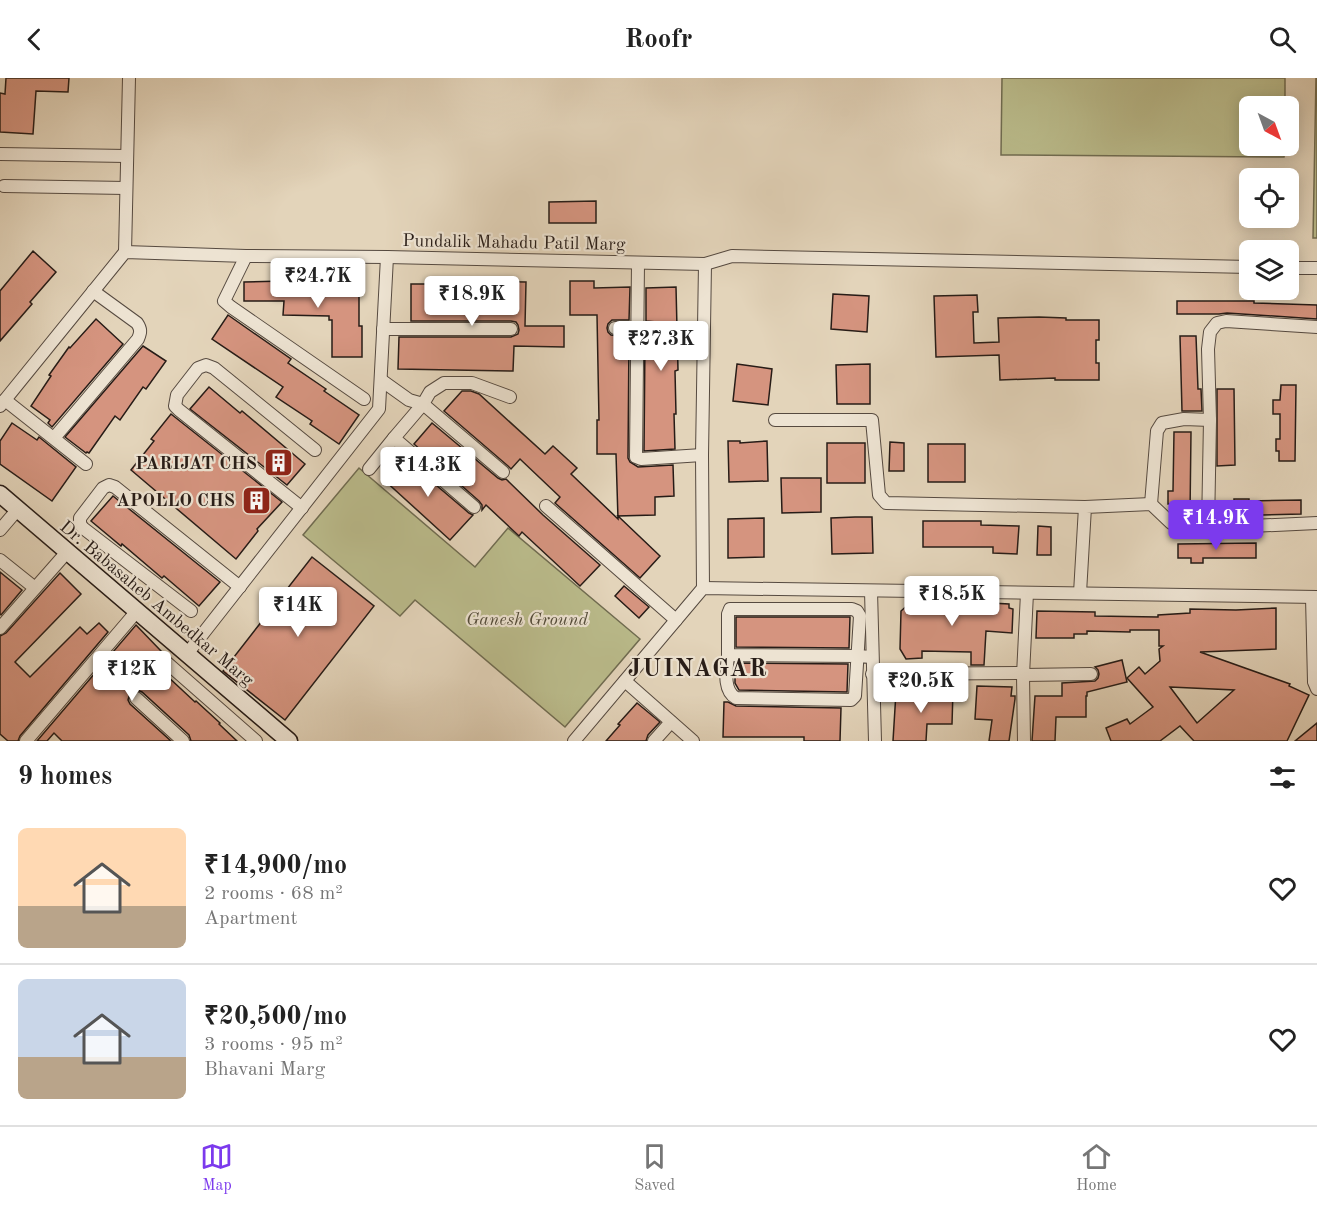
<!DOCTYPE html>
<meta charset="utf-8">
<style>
:root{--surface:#fff;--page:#f2f2f2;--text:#222;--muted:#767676;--line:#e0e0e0;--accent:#7c3aed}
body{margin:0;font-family:"Old Standard TT",serif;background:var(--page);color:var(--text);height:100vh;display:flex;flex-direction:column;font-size:22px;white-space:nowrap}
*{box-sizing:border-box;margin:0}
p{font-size:20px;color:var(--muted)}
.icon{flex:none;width:33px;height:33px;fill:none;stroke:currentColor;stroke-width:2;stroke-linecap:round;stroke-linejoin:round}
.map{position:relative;height:663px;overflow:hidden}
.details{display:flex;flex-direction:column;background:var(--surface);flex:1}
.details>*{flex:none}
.needle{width:39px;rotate:139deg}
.tools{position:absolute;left:1239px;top:18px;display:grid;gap:12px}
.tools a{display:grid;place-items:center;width:60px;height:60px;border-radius:9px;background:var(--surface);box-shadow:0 3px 15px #0003;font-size:30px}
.price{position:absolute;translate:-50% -51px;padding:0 14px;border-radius:6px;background:#fff;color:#222;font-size:20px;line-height:39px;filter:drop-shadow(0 2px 3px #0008)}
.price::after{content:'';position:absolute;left:50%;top:36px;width:18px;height:14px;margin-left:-9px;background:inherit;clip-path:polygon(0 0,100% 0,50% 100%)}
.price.current{background:var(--accent);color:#fff}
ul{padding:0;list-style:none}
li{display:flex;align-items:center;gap:18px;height:150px;padding:0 18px}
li+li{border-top:2px solid var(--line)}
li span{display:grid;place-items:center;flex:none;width:168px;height:120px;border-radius:9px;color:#555}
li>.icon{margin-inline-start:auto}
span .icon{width:72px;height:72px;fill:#fffc;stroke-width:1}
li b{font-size:26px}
h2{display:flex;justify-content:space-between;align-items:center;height:72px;padding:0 18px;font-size:26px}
header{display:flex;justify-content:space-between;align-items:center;height:78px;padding:0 18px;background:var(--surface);font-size:27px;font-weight:600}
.dock{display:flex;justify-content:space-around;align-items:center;height:84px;border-top:2px solid var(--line);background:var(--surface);font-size:16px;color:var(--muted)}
.dock a{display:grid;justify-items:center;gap:3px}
.dock .current{color:var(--accent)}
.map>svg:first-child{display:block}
</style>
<header><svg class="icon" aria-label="back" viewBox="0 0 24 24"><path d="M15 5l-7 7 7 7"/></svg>Roofr<svg class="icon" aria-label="search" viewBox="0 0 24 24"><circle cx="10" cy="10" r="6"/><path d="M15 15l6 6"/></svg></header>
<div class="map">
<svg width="1317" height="663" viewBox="0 0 1317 663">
<rect width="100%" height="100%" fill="#e3d4ba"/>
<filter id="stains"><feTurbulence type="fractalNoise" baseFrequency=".00333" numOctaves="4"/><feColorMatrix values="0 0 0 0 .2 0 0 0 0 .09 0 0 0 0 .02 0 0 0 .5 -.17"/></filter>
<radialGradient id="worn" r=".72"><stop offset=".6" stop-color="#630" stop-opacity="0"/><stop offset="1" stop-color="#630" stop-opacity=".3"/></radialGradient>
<!-- green -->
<g fill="#babb8b" stroke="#706c51" stroke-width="1.5">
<polygon points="1002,0 1285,0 1285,28 1250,28 1250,68 1285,68 1284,79 1001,77"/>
<polygon points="1316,0 1317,0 1317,160 1313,160"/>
<polygon points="359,390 475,489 508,450 640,561 565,649 415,522 400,538 303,457"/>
</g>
<!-- building -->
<g fill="#d5947f" stroke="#271c17" stroke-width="1.5" fill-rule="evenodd">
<polygon points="6,0 69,0 68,14 36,13 33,56 0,54 0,15 5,16"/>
<polygon points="596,123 596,145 549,145 549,124"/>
<polygon points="33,173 56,194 30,224 32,226 0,263 0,213"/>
<polygon points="284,203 316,204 316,208 359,208 359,248 362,248 362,279 332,279 332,242 329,242 329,238 283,237 284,223 244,223 244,204"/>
<polygon points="452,203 526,204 525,248 564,248 564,269 514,268 513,293 398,291 399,259 511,259 518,256 519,252 518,247 516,244 511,243 411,243 411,206 452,206"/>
<polygon points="570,203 594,203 594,210 630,209 629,242 612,242 608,246 607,250 608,254 611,257 629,259 628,380 630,384 638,389 673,387 674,418 655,419 655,437 618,438 660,478 640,500 555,425 560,419 520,381 511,391 508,388 444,333 462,313 471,313 479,316 545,376 553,368 577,390 571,396 618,441 616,376 597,376 597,342 599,342 597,237 570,237"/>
<polygon points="676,209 678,292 675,293 676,336 674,336 675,371 644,373 645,260 666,260 670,256 671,252 670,248 667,245 646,243 646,210"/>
<polygon points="833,216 869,218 867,254 831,251"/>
<polygon points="977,217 978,234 973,234 974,265 999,264 998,240 1039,239 1066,240 1066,242 1099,242 1099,262 1096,262 1096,285 1099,285 1099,302 1055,302 1055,300 1000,302 999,277 936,279 934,218"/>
<polygon points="1177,223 1254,223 1254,225 1317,227 1317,241 1227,235 1219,236 1177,236"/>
<polygon points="228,237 291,281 288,285 326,311 324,313 359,337 339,366 310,346 312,343 276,319 283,309 212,261"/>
<polygon points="96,241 123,266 52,349 48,345 50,342 31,328 51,298 49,297 69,269 70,270"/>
<polygon points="1180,258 1196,258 1198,311 1201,311 1202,333 1182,333"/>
<polygon points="143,268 166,283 146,311 143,309 120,342 115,338 89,375 87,374 86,375 65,359"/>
<polygon points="737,286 772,291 768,327 733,323"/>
<polygon points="870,286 870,326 837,326 836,287"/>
<polygon points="1281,307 1296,307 1295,383 1279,383 1279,373 1276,373 1276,361 1280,361 1280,336 1273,336 1273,322 1280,322"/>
<polygon points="209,309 240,335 242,333 305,386 287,407 190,331"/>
<polygon points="1217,311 1234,311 1235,387 1217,388"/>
<polygon points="171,336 282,424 257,451 258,453 236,481 131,392 154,363 151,361"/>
<polygon points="12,345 37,362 39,359 76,389 52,423 0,386 0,363"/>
<polygon points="432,345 498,400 502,402 506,401 543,437 600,487 580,508 522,454 519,458 486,427 482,432 482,427 479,423 414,366"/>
<polygon points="1174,354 1191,354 1190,436 1173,435 1173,426 1168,426 1168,413 1173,413"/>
<polygon points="728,363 740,363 740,365 767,363 768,403 729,404"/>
<polygon points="890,364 904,365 904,393 889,393"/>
<rect x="827" y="365" width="38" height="40"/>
<rect x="928" y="366" width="37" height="38"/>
<polygon points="403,379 469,435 473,437 450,462 383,401"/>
<polygon points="781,400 821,400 821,434 782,435"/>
<polygon points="113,418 220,504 199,528 164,498 162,500 122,466 121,468 91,443"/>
<polygon points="1234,421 1249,421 1249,423 1301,422 1301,436 1224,438 1223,425 1234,424"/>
<polygon points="855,439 872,439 873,475 832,476 831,440"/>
<polygon points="764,440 764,479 728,480 728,441"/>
<polygon points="923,443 981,443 981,447 1019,448 1017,476 993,475 993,469 923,469"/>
<polygon points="1038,448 1051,449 1051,477 1037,477"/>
<polygon points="1256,465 1256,480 1203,480 1203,485 1191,485 1191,480 1178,480 1178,466"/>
<polygon points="312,479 374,528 285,642 223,593"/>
<polygon points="0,494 22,512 1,537 0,536"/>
<polygon points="60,495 81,516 15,584 30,599 80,549 87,556 99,545 108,554 20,658 18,663 8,663 0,656 0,558 6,555"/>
<polygon points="624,508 649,529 639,540 615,518"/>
<polygon points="933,522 1009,526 1009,530 1013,531 1012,555 986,553 984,587 971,587 971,574 922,573 922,580 906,581 900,571 901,533 910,525 933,526"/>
<path d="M 1276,530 L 1276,571 L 1200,574 L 1290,606 L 1289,608 L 1309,617 L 1287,663 L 1194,663 L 1180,648 L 1160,663 L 1111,663 L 1106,650 L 1127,641 L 1130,646 L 1153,629 L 1127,600 L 1139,589 L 1145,596 L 1160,583 L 1159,571 L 1163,568 L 1159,568 L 1159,552 L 1130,552 L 1130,554 L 1087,553 L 1087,556 L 1074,556 L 1074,560 L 1036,560 L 1037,533 L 1095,534 L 1095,538 L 1158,539 L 1158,537 L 1190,535 L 1190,531 L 1236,532 ZM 1170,609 L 1234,612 L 1197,645 Z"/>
<polygon points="736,539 850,539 849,570 736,569"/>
<polygon points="136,547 161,573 151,583 195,624 196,623 220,645 219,646 237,663 191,663 189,657 142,614 137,612 133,612 130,615 128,622 130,626 171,663 62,663 54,655 47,663 37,663"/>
<polygon points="1122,582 1127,604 1087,614 1087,618 1086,618 1086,639 1056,639 1055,663 1032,663 1035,618 1062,618 1062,605 1095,603 1098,600 1099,596 1098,592 1095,589"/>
<polygon points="735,585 848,586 847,614 739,612 735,605"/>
<polygon points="977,608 1012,609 1011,618 1015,618 1015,621 1009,663 989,663 992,642 975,641"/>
<polygon points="922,612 953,613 952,646 927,646 926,663 893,663 896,614 922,616"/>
<polygon points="724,624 728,624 736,628 841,630 840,663 804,663 804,659 723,659"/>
<polygon points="637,625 660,644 648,657 646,663 606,663 620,647 618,646"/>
<polygon points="1317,645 1317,663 1295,663"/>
</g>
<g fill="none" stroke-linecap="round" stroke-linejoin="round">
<defs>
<g id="street">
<polyline points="0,76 127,78"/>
<polyline points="4,108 126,110"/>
<polyline points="125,174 129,0"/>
<polyline points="246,178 224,223 231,229 364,321"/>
<polyline points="638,185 636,379 641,381 702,377"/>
<polyline points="1288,190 1317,190"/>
<polyline points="615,250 663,252"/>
<polyline points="383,251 511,251"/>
<polyline points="381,302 409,322 423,326 503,394"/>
<polyline points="5,322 86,386"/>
<polyline points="0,328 125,174 246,178 387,179 705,186 732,178 1250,189"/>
<polyline points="775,342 872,342 879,417 886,425 1085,429"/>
<path d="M 54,360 L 138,261 C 141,254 141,251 137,245 L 93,213"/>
<polyline points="369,391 394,360"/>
<polyline points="1151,426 1157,353 1162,345 1184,341 1210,342"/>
<polyline points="546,428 676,542"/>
<polyline points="474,429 394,360 423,326 430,314 444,305 472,305 510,319"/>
<polyline points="302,430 179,332 175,328 177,317 198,290 206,287 214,290 315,372"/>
<polyline points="1208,450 1210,342 1208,271 1210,254 1217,245 1226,243 1317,249"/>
<polyline points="0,452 18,431"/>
<polyline points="0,482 35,510"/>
<polyline points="703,510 702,377 705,186"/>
<polyline points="871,513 875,663"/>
<polyline points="1080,515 1085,429 1151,426 1171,445 1208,450 1317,445"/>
<polyline points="1312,519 1314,604 1317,611"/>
<polyline points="191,533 83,450 80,446 80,440 103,410 109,407 115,409 240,509"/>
<polyline points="0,550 67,474"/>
<polyline points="187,576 379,331 387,179"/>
<path d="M 728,577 C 727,590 722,612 736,620 L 851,622 L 855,618 L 860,538 L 857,533 L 852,531 L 730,531 L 728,536 L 728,577 L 857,578 L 872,579"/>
<polyline points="166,584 256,663"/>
<polyline points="872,596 1023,595"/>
<polyline points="1023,597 1091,596"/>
<polyline points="625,603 693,663"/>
<polyline points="136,620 183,663"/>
<polyline points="26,663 137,533"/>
<polyline points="574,663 703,510 1317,519"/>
<polyline points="654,663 671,644"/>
<polyline points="1024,663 1023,597 1027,515"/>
</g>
<polyline id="secondary" points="0,416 289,663"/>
</defs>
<!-- street casing -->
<use href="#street" stroke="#564a40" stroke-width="14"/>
<!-- secondary casing -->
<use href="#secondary" stroke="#271c17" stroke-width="19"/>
<!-- street -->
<use href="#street" stroke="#ede3d2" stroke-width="12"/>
<!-- secondary -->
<use href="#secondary" stroke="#ede3d2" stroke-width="16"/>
</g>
<!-- icons -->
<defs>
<symbol id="building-square" viewBox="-11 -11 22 22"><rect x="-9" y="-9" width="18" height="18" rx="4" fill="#8f2418" stroke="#ede3d2"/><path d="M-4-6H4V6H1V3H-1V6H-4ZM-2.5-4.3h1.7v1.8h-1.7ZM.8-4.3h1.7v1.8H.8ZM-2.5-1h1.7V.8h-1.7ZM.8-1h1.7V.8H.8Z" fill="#fff"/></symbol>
</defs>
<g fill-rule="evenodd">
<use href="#building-square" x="262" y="368" width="33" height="33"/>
<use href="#building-square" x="240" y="406" width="33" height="33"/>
</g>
<g text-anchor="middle" stroke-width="4.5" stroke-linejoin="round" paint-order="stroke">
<!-- street labels -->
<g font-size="18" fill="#271c17" stroke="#ede3d2">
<text transform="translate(514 164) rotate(1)" y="6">Pundalik Mahadu Patil Marg</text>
<text transform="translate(157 525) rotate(40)" y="6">Dr. Babasaheb Ambedkar Marg</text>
</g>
<!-- poi labels -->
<g font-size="18" font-weight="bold" fill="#271c17" stroke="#ede3d2" text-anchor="end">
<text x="257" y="391">PARIJAT CHS</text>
<text x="235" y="428">APOLLO CHS</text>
</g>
<!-- park labels -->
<g font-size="18" font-style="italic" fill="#534c3a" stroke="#ede3d2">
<text x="527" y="547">Ganesh Ground</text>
</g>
<!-- district labels -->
<g font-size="24" font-weight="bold" letter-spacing="1.5" fill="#271c17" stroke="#ede3d2">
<text x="698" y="598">JUINAGAR</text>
</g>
</g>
<rect width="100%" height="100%" filter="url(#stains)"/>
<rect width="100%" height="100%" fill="url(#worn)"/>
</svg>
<div class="tools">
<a><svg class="needle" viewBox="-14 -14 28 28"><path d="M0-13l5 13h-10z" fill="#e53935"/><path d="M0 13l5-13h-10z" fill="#767676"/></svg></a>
<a><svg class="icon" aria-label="locate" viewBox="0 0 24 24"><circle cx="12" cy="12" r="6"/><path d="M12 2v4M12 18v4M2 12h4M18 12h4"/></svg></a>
<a><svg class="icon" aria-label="layers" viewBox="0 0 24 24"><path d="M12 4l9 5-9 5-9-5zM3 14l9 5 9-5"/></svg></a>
</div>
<b class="price" style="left:318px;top:231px">₹24.7K</b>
<b class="price" style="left:472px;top:249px">₹18.9K</b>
<b class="price" style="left:661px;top:294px">₹27.3K</b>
<b class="price" style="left:428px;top:420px">₹14.3K</b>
<b class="price current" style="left:1216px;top:473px">₹14.9K</b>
<b class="price" style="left:952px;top:549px">₹18.5K</b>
<b class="price" style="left:298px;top:560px">₹14K</b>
<b class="price" style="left:132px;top:624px">₹12K</b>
<b class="price" style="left:921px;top:636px">₹20.5K</b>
</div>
<section class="details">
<h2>9 homes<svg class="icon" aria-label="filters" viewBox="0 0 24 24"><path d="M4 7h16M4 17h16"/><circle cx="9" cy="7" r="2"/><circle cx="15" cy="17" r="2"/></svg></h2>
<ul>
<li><span style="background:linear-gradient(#ffd9b3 65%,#b9a48a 0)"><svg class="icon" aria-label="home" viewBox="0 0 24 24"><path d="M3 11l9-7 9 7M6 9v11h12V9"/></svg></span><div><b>₹14,900/mo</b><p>2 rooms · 68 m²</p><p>Apartment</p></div><svg class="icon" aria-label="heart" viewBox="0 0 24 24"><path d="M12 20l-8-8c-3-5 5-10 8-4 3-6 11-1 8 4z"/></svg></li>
<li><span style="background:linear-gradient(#c9d6e8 65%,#b9a48a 0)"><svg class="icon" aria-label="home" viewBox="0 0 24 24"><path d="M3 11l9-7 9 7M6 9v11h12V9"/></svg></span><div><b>₹20,500/mo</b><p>3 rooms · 95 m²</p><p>Bhavani Marg</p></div><svg class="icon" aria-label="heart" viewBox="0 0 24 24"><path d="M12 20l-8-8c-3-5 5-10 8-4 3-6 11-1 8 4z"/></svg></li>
</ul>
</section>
<nav class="dock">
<a class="current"><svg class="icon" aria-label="map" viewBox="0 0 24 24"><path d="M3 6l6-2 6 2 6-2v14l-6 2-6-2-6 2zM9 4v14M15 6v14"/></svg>Map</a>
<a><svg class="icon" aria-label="saved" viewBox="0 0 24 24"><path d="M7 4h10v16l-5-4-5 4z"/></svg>Saved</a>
<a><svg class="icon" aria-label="home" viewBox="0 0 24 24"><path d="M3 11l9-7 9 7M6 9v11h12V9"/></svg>Home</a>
</nav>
